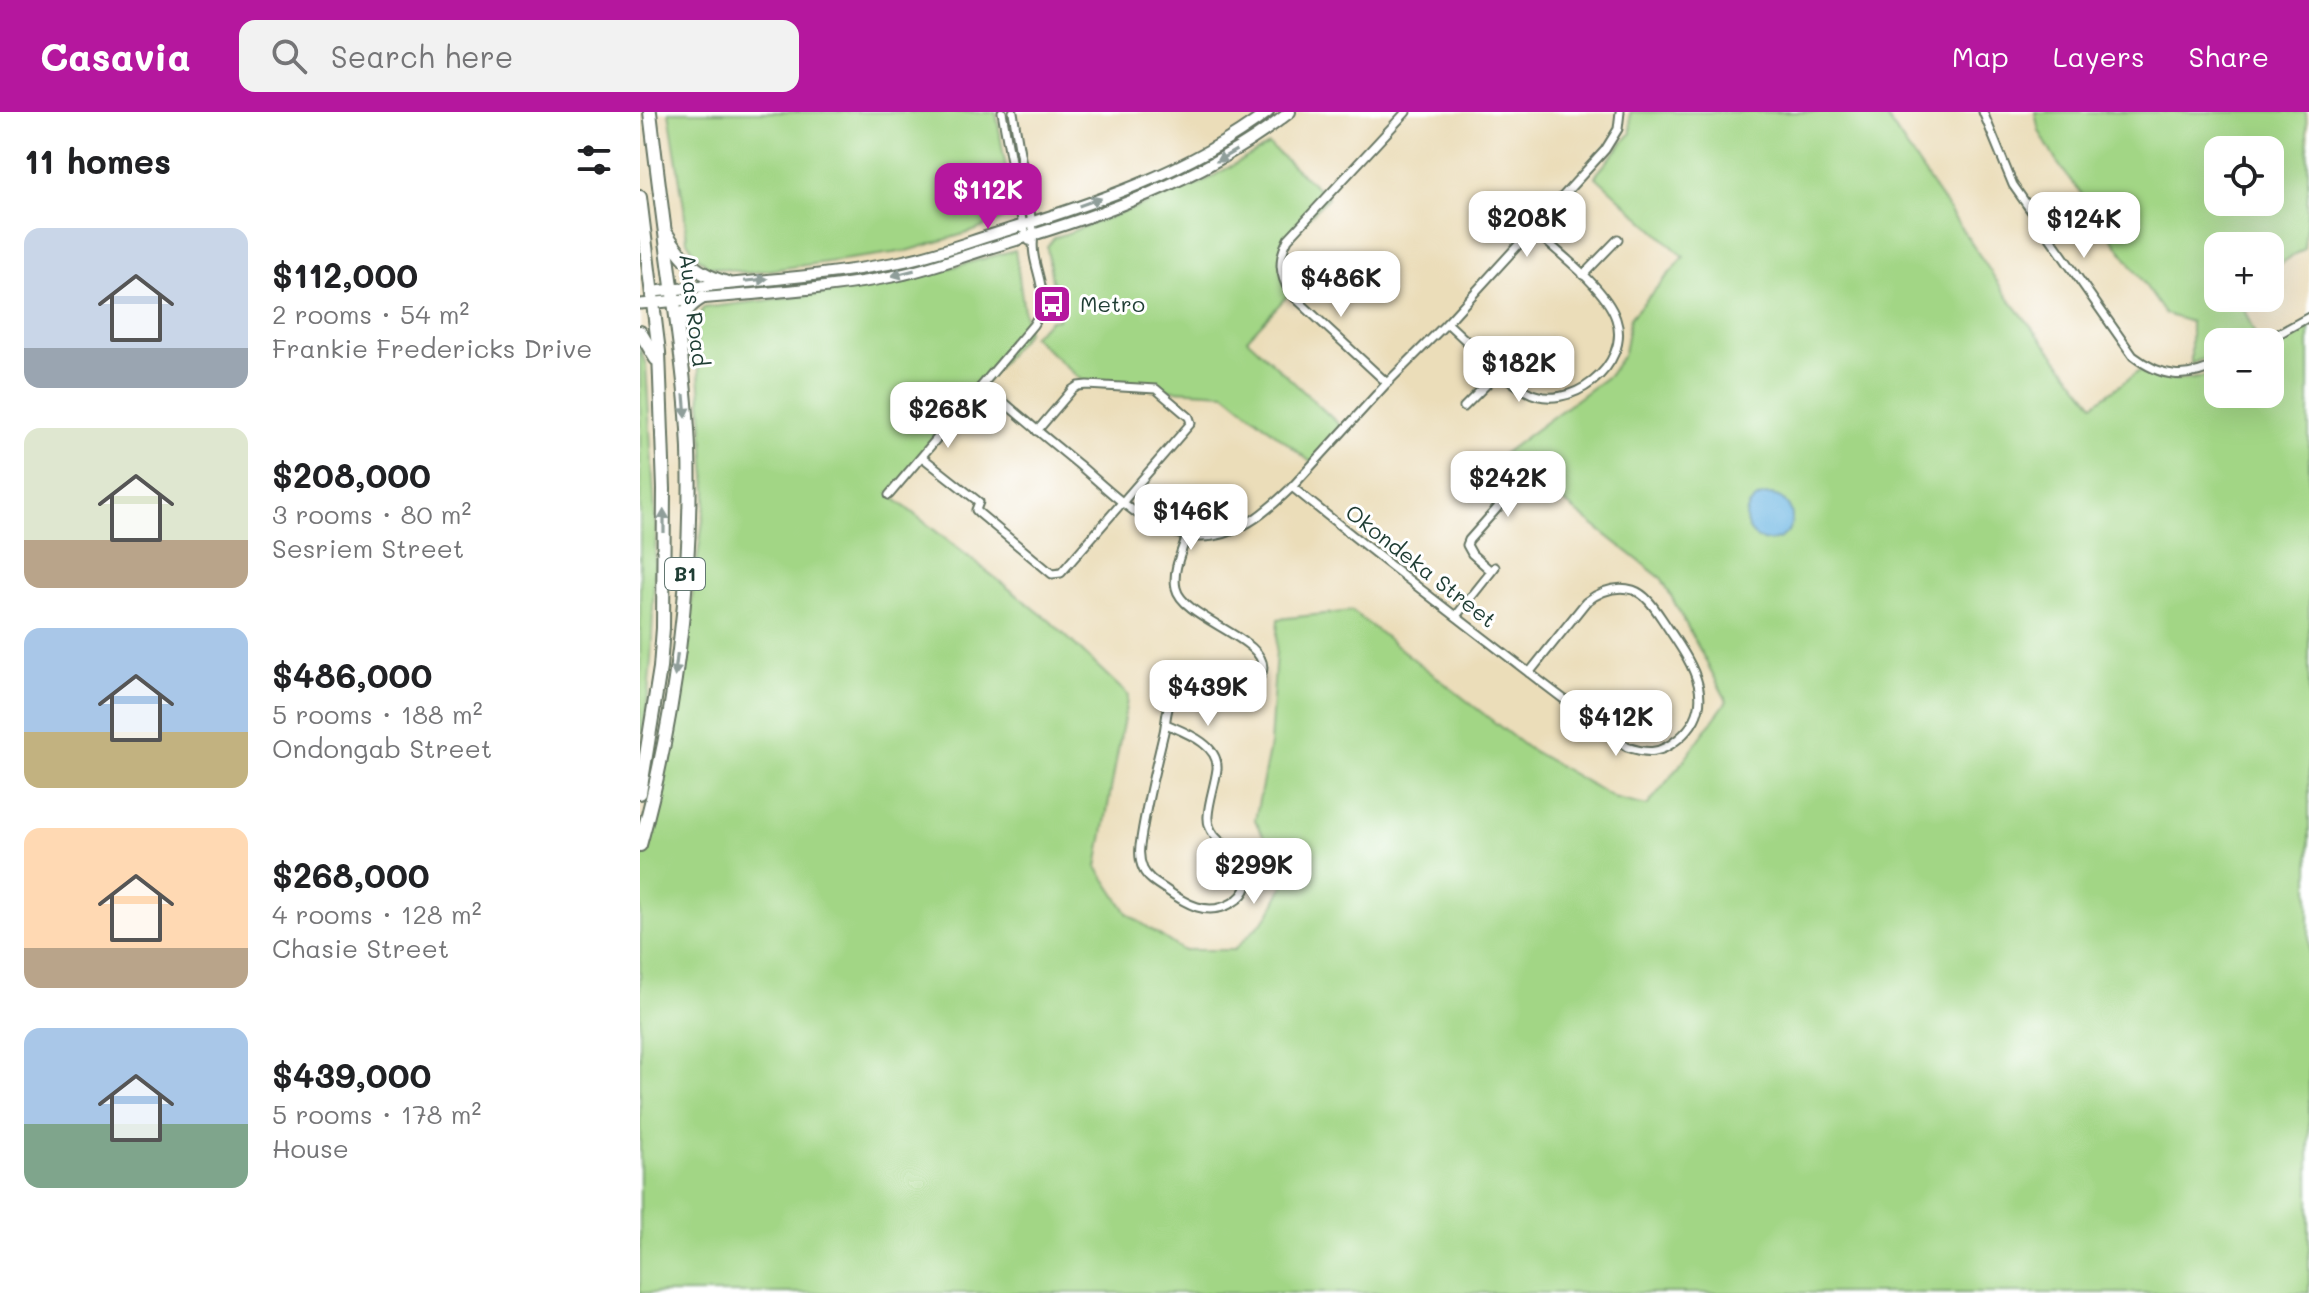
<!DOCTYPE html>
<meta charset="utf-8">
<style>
:root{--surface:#fff;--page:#f2f2f2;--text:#202124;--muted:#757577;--accent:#b5179e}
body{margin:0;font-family:Mali,sans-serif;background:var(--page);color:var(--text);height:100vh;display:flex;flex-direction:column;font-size:30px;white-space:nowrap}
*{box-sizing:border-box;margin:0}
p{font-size:26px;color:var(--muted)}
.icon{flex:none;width:44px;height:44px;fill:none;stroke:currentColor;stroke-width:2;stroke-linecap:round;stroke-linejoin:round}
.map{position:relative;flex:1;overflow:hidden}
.sheet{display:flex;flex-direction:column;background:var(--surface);width:640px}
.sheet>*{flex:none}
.buttons{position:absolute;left:1564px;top:24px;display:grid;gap:16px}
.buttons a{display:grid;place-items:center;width:80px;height:80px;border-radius:16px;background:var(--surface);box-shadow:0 8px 32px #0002;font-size:40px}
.price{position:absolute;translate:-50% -68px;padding:0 18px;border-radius:16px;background:#fff;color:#222;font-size:26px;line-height:52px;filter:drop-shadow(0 2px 4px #0008)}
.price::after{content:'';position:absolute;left:50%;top:48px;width:24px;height:18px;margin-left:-12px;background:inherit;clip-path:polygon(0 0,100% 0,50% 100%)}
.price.active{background:var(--accent);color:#fff}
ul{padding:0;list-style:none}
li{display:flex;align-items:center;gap:24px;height:200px;padding:0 24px}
li span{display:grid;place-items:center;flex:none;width:224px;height:160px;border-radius:16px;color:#555}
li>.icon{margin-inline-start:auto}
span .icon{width:96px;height:96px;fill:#fffc;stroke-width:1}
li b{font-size:34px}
h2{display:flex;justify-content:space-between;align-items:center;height:96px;padding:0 24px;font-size:34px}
header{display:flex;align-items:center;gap:48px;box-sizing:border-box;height:112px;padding:0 40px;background:var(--accent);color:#fff}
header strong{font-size:38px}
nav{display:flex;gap:44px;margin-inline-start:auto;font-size:28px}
.search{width:560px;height:72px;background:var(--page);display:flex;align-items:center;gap:20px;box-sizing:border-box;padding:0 28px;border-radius:16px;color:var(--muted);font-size:30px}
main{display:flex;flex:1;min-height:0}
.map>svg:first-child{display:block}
</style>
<header>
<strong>Casavia</strong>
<div class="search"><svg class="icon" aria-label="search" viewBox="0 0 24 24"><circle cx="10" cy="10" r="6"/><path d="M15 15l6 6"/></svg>Search here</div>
<nav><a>Map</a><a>Layers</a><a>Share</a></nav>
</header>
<main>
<section class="sheet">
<h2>11 homes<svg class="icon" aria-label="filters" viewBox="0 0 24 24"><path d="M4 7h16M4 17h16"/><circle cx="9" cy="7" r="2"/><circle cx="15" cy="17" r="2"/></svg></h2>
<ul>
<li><span style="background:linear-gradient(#c9d6e8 75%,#9aa5b1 0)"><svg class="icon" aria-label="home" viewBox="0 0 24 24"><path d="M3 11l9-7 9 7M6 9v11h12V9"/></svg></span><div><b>$112,000</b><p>2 rooms · 54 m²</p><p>Frankie Fredericks Drive</p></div></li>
<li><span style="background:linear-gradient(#dfe7d0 70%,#b9a48a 0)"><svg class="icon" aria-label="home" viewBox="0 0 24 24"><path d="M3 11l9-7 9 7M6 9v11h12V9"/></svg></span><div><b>$208,000</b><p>3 rooms · 80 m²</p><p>Sesriem Street</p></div></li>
<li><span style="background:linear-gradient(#a9c7e8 65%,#c2b280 0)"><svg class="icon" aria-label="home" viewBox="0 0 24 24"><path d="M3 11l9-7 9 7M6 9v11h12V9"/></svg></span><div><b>$486,000</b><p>5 rooms · 188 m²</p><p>Ondongab Street</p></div></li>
<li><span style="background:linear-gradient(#ffd9b3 75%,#b9a48a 0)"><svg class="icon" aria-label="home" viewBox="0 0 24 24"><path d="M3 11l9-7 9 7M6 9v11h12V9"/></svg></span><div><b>$268,000</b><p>4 rooms · 128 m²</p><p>Chasie Street</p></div></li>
<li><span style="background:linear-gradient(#a9c7e8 60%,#7fa58c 0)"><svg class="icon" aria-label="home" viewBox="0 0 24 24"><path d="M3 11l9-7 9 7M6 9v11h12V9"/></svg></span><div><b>$439,000</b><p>5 rooms · 178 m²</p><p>House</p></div></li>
</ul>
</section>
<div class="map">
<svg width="1669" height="1181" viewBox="0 0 1669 1181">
<rect width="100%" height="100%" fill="#fff"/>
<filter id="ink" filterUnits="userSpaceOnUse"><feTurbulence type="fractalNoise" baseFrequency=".0125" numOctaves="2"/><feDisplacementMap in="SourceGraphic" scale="16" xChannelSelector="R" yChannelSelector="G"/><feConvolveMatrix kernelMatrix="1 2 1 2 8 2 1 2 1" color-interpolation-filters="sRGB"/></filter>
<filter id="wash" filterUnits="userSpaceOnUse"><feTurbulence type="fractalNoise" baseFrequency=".006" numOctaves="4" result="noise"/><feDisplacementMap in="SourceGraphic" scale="32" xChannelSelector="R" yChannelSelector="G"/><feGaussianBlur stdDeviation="1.8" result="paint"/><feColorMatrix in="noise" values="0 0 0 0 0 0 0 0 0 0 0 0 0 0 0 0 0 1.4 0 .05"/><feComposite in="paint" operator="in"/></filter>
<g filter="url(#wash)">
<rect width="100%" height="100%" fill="#ebddb9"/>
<!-- green -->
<g fill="#a2d685" stroke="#608a5c" stroke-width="2" fill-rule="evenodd">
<polygon points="29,0 356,0 374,102 334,119 267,139 108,161 68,154 57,144 47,129 44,95"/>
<path d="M 990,0 L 1243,0 L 1369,187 L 1454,292 L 1499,259 C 1531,269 1546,272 1578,260 L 1578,282 L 1630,282 L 1630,235 L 1669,215 L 1669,1181 L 0,1181 L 0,751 L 40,572 L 67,380 L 56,213 L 63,196 L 244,174 L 375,138 L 387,220 L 250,383 L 410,509 L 488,583 L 457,755 L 488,802 L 542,838 L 594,838 L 629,803 L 647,766 L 615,708 L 630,633 L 638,507 L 712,499 L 886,635 L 976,687 L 1007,694 L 1038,656 L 1087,589 L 1022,467 L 863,342 L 969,263 L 984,241 L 990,206 L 1044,145 L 955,64 L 991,21 Z"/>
<path d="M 1395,0 L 1666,0 C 1669,44 1669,93 1664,137 L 1630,158 L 1630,134 L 1578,134 L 1578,186 L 1599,186 L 1616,225 L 1604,230 L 1578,230 L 1578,240 L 1551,252 L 1551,210 L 1525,202 L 1446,88 L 1416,49 L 1399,19 ZM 1578,38 L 1630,38 L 1630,90 L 1578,90 Z"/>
<polygon points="629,33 688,85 648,127 640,149 650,181 607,227 705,318 673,352 585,281 447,273 392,224 410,208 418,207 420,191 418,174 412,169 407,135 414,126 559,72"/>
<polygon points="0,234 6,254 16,418 11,548 7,594 0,636"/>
</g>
<!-- water -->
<circle fill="#68b4e2" stroke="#44788b" stroke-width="2" cx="1129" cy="406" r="23"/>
</g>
<g filter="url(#ink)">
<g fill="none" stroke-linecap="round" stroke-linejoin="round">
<defs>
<g id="minor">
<polyline points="362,0 383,114 389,129"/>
<path d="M 1343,0 L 1373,73 L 1493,244 C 1522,266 1546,268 1578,252"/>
<polyline points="943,163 978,127"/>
<path d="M 807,211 C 832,233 857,262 886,279 C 928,303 992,253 976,207 C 966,176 918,140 893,118"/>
<polyline points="1624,230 1669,205"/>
<path d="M 747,271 L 650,181 C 639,162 638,147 648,127 L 766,0"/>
<path d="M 344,273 C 375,300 406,326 438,352 C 472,381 510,422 557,425 C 596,427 626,400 652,375 L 747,271 L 807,211 L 965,38 L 978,17 L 980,0"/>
<polyline points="824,295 860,259"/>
<polyline points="282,345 339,390 336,398 339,401 412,462 421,461 551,311 549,305 516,277 447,273 438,274 432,278 397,319"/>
<polyline points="839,374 860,393 829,428 827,433 832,442 851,459"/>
<path d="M 652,375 C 762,464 874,550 987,635 C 1008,642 1020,642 1038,627 C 1082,591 1050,549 1026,513 C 1017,500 1008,483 993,478 C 976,473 959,480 946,490 L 889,561"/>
<path d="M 249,383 L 393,213 C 416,179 388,157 394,123 L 373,0"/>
<polyline points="816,504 855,455"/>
<path d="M 526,612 C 544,620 579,632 577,657 C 575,673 569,688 568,704 C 566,736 616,740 607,773 C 605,781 599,787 592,791 C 567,805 546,792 525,777 C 517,772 507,766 503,757 C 500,750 499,742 500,734 C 505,696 515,658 524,620 C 526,611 526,599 530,591 C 549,556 612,591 622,561 C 633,527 543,508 536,476 C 532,459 542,439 547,423"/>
</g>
<polyline id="tertiary" points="0,192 13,191"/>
<g id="secondary">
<path d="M 11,180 C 93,170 177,166 259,150 C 292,144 325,131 358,121 C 452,92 548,61 628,0"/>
<path d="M 13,191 C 95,182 179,180 260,163 C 292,156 323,144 353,135 C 459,104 563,69 650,0"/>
</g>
<g id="trunk">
<polyline points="0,85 19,240 24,377 23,516 20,556 0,681"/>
<path d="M 26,121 C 44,149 55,161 87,171"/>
<path d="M 38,215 C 44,200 49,193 63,185"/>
<polyline points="0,220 16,247"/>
<path d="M 0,733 C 35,608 53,467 49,337 C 47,283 39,228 32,174 C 24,116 17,58 10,0"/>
</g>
</defs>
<!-- minor casing -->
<use href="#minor" stroke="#667563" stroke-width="11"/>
<!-- tertiary casing -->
<use href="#tertiary" stroke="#667563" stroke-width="13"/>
<!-- secondary casing -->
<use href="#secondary" stroke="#667563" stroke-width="14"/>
<!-- trunk casing -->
<use href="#trunk" stroke="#667563" stroke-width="16"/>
<!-- minor -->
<use href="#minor" stroke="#fff" stroke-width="7"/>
<!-- tertiary -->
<use href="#tertiary" stroke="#fff" stroke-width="9"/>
<!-- secondary -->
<use href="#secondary" stroke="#fff" stroke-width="10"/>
<!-- trunk -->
<use href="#trunk" stroke="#fff" stroke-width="12"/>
</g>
<!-- one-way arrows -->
<defs><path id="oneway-solid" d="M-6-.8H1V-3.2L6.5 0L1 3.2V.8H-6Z" transform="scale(2)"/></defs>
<g fill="#8f9e9a">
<use href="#oneway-solid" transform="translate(586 44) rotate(150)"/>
<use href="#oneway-solid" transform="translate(450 90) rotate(-19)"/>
<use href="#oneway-solid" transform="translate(263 161) rotate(166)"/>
<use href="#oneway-solid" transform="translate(116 168) rotate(-6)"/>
<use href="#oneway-solid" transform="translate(45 294) rotate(85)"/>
<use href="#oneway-solid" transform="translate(24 409) rotate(-90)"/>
<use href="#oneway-solid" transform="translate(36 553) rotate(97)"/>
</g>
</g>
<!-- icons -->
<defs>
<symbol id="bus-square" viewBox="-11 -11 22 22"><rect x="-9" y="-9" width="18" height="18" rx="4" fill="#b5179e" stroke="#fff"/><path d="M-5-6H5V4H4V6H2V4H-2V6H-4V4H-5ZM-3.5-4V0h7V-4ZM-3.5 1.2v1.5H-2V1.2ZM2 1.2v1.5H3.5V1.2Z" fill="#fff"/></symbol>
</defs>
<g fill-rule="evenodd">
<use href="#bus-square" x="390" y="170" width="44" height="44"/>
</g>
<g text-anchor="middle" stroke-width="6" stroke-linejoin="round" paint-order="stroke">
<!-- shield labels -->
<rect fill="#fff" stroke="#627771" stroke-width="2" x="25" y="446" width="40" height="32" rx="6"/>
<g font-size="20" font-weight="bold" fill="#1f3d34">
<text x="45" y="469">B1</text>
</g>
<!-- poi labels -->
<g font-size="22" fill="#1f3d34" stroke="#fff" text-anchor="start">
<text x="440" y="200">Metro</text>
</g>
<!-- street labels -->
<g font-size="22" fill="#1f3d34" stroke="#fff">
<text transform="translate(54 198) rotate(83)" y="8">Auas Road</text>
<text transform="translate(781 454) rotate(38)" y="8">Okondeka Street</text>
</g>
</g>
</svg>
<div class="buttons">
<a><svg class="icon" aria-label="locate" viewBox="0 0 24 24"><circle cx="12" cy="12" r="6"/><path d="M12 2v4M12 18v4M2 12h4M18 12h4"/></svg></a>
<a>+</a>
<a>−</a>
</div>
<b class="price active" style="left:348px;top:119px">$112K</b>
<b class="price" style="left:887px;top:147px">$208K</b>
<b class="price" style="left:1444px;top:148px">$124K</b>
<b class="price" style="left:701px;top:207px">$486K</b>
<b class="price" style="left:879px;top:292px">$182K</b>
<b class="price" style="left:308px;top:338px">$268K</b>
<b class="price" style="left:868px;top:407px">$242K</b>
<b class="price" style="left:551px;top:440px">$146K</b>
<b class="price" style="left:568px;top:616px">$439K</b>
<b class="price" style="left:976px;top:646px">$412K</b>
<b class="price" style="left:614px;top:794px">$299K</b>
</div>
</main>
